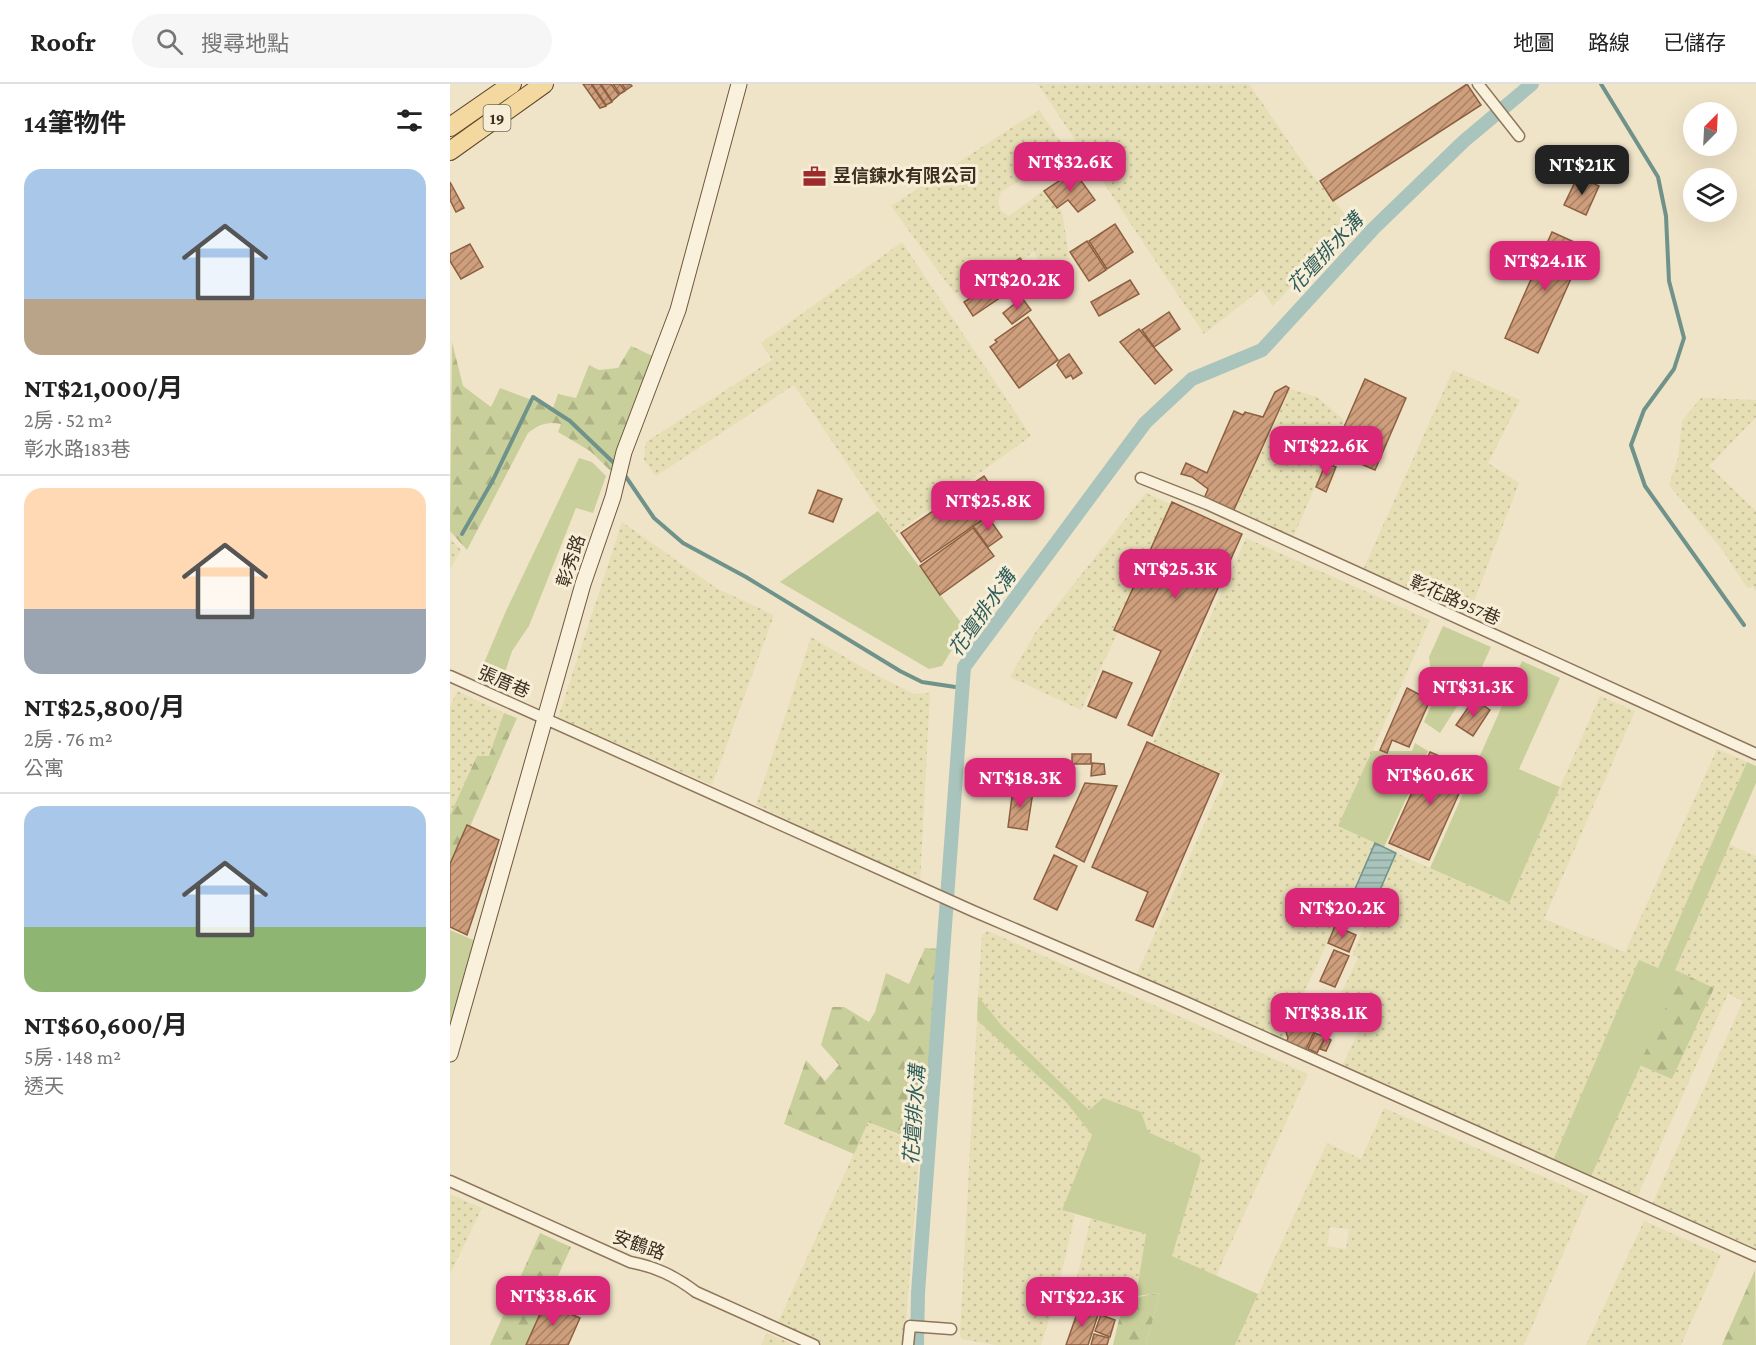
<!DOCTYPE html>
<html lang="zh-TW">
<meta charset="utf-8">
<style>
:root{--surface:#fff;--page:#f6f6f6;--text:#222;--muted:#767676;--line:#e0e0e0;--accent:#db2777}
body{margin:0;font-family:"Crimson Pro","Noto Sans TC",serif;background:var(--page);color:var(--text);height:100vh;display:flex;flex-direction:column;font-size:22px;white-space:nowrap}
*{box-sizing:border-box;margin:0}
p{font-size:20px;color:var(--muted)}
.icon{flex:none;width:33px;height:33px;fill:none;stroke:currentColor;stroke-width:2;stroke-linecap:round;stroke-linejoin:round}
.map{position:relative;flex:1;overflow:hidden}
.side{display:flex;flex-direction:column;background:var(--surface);width:450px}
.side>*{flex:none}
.needle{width:39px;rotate:24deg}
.buttons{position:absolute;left:1233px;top:18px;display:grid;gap:12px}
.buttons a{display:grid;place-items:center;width:54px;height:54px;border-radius:50%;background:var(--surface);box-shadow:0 6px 24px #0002;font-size:30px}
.price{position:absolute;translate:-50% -51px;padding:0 14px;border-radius:12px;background:var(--accent);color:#fff;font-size:20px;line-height:39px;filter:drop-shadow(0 2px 3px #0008)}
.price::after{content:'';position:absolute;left:50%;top:36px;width:18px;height:14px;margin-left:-9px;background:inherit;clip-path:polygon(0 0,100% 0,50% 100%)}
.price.selected{background:#222;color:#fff}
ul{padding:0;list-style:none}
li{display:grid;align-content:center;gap:12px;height:318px;padding:0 24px}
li+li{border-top:2px solid var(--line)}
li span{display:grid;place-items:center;height:186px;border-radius:18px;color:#555}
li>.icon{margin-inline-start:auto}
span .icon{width:108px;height:108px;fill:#fffc;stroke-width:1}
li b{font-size:26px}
h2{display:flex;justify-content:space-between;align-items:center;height:72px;padding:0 24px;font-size:26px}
header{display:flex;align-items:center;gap:36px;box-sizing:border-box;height:84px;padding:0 30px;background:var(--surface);border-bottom:2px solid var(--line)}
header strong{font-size:28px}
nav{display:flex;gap:33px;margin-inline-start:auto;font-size:21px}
.search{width:420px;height:54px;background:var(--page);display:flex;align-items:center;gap:15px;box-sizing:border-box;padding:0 21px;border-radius:33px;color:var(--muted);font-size:22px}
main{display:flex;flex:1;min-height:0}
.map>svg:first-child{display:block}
</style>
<header>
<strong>Roofr</strong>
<div class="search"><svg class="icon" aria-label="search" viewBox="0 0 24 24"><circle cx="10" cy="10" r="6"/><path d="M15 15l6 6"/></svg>搜尋地點</div>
<nav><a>地圖</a><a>路線</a><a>已儲存</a></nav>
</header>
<main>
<section class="side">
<h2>14筆物件<svg class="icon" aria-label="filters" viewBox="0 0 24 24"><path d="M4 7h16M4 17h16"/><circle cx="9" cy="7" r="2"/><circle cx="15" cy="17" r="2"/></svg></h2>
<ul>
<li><span style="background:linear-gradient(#a9c7e8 70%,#b9a48a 0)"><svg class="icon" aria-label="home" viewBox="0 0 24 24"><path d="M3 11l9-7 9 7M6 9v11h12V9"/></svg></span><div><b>NT$21,000/月</b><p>2房 · 52 m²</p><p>彰水路183巷</p></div></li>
<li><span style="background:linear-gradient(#ffd9b3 65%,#9aa5b1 0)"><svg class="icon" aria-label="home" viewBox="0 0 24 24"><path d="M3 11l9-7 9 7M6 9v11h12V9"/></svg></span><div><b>NT$25,800/月</b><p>2房 · 76 m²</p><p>公寓</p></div></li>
<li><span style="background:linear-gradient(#a9c7e8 65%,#8fb573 0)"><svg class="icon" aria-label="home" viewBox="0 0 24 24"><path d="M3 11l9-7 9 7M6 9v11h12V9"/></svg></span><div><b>NT$60,600/月</b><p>5房 · 148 m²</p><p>透天</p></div></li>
</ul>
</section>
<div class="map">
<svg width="1306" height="1261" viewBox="0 0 1306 1261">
<defs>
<pattern id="farmland-dots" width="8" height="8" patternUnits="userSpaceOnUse" patternTransform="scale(1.5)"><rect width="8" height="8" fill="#e6deb5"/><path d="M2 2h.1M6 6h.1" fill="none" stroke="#c6bf9b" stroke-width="1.8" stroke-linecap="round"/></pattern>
<pattern id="forest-firs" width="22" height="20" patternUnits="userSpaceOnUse" patternTransform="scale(1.5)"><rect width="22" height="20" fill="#c9cf9b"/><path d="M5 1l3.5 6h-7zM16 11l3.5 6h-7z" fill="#aeb285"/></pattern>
<pattern id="water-rules" width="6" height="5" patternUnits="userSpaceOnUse" patternTransform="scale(1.5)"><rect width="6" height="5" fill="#a9c4bc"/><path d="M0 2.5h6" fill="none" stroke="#8ba098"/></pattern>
<pattern id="building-hatch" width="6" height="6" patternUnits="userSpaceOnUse" patternTransform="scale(1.5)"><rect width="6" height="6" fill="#cf9f7d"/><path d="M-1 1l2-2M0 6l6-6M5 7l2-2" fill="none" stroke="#a98266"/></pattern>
</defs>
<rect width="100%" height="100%" fill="#f0e4c8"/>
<!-- farmland -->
<g fill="url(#farmland-dots)" fill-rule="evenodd">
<polygon points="588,0 799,0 859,87 901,137 823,222 811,205 754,250"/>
<polygon points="589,26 611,58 585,73 590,84 551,108 548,117 551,127 559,132 594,106 612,128 621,186 594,187 584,168 544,193 537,188 505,210 441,122"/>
<polygon points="452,158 581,352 445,450 344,301 206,392 194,376 196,358 322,276 311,259"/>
<polygon points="1003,286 1070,316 1038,379 1069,399 1017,536 912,488"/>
<polygon points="840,305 867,313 894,336 842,456 782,433"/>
<polygon points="1251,314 1306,316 1306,333 1259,382 1306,427 1306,508 1303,503 1297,504 1274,468 1219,401 1228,374 1232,337"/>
<polygon points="696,409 727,423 631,626 560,593 585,549"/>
<polygon points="172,438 266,504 324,531 262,701 108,634"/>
<polygon points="796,454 980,536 889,742 925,759 829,961 685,894 776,692 703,659"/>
<polygon points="0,455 11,466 0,485"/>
<polygon points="361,553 422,589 464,610 480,609 470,799 306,721"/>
<polygon points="7,607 54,629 39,673 27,672 0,731 0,623"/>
<polygon points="1150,612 1185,627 1094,835 1175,868 1267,665 1297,678 1208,884 1189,877 1101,1081 889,988 917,930 888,916 908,874 902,871 946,769 1059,819"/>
<polygon points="1278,760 1306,772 1306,1170 1200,1125 1293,917 1278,910 1185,1118 1139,1097 1189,981 1222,995 1264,904 1225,886"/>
<polygon points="538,847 858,990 766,1192 722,1172 751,1075 749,1071 698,1048 639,1026 552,942 528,912 532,851"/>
<polygon points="527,936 616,1018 642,1051 612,1126 625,1131 605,1217 591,1261 545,1261 512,1255 510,1251"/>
<path d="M 934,1024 L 1138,1112 L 1074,1261 L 785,1261 L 877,1059 L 911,1075 ZM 880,1143 L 899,1145 L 896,1165 L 877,1162 Z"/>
<polygon points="418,1038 466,1059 470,1063 454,1261 369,1261 327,1241"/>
<polygon points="0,1110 32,1124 0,1190"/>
<polygon points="641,1133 696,1150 686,1212 672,1228 622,1215"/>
<polygon points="1194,1137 1271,1171 1231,1261 1136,1261"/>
<polygon points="317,1249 344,1261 311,1261"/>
</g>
<!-- grass -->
<g fill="#c9cf9b">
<polygon points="129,374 142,378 156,392 143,429 126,424 79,542 62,567 47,613 30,605 28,593 56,527"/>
<polygon points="428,427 515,544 492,582 479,585 330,498"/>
<polygon points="993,542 1041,563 1031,585 990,649 974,638 984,615 979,573"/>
<polygon points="1072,577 1110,594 1069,685 1110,703 1059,819 980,784"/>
<polygon points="965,659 978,667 934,763 888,742 922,667 962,667"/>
<polygon points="1297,678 1306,682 1306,699 1225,886 1232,889 1139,1097 1101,1081 1189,876 1208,884"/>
<polygon points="0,846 28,858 0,948"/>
<polygon points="528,912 552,942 639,1026 653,1014 691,1028 698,1048 749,1071 751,1075 722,1172 808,1210 785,1261 696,1261 710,1209 686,1212 696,1150 612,1126 642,1051 616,1018 527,936"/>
</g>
<!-- forest -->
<g fill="url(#forest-firs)">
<path d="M 2,258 L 13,302 L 41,323 L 50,304 L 103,324 L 108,310 L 126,314 L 139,281 L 149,286 L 168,284 L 181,262 L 205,273 L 168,394 L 140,367 L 108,348 L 111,340 C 98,337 89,340 78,349 L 17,466 L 0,447 Z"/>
<polygon points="54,629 67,634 0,789 0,731 27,672 39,672"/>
<polygon points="475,864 494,865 484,1064 418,1038 404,1070 334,1040 356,976 375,997 389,981 371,961 382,923 394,923 419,938 425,928 436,889 459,900"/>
<polygon points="1232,889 1264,904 1222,995 1189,981"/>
<polygon points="90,1149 121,1163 77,1261 40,1261"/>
<polygon points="1305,1186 1306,1261 1272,1261"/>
<path d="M 710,1209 L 696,1261 L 663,1261 C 672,1225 670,1214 710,1209 Z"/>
</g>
<!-- water -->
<polygon fill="url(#water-rules)" stroke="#6f938a" stroke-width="1.5" points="925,759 946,769 926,815 905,805"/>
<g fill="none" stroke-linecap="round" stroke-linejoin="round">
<!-- stream -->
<g stroke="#6f938a" stroke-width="4">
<polyline points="1151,0 1208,93 1216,132 1219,197 1234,254 1224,285 1194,326 1181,361 1195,402 1294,541"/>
<polyline points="174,390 204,434 233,459 296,493 450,587 472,598 512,604"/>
<polyline points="12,450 43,396 83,313 120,337 165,380"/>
</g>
<!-- canal -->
<polyline stroke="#a9c4bc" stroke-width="14" points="467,1261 468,1209 514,583 695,339 742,295 812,266 924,144 1014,57 1082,0"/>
</g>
<!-- building -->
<g fill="url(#building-hatch)" stroke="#8d5f41" stroke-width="1.5">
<polygon points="133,0 141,0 156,22 150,24"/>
<polygon points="142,0 150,0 162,18 156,21"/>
<polygon points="151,0 161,0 169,11 162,17"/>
<polygon points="163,0 170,0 175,7 170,10"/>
<polygon points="172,0 180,0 182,2 176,6"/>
<polygon points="1017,0 1031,21 883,117 870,97"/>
<polygon points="624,87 645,116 628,128 618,116 607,124 594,107"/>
<polygon points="1128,92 1149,102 1136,131 1114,121"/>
<polygon points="0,98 14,124 6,128 0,116"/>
<polygon points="665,140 683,168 657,185 639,157"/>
<polygon points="1102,148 1135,163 1088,269 1055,254"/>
<polygon points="637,157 656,186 639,197 620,168"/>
<polygon points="20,160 33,183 11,195 0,177 0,170"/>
<polygon points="570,174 580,188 554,206 544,193"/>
<polygon points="680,196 689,210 649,232 641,218"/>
<polygon points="545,198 554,211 523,232 514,218"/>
<polygon points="572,214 581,226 562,240 553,229"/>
<polygon points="719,228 730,245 704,263 692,246"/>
<polygon points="578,233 608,276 569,304 540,263 547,258 545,256"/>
<polygon points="689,245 722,286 705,300 670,258"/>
<polygon points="619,270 632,289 623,295 621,291 616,294 607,281 610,276"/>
<polygon points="915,295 956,314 925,386 883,368"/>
<polygon points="836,302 839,304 782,430 753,417 758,405 742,393 731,390 736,379 757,389 784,327 793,331 795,328 813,333 825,308"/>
<polygon points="876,379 886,383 876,408 866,403"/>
<polygon points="534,392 554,421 471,478 451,449"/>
<polygon points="368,406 392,415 383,438 359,429"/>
<polygon points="722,418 792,450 702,652 678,641 711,567 664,546"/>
<polygon points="538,433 552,453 538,463 523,442"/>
<polygon points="523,444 544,472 490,511 470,482"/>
<polygon points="653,587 682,599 666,634 638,622"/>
<polygon points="957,604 980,616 959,663 942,656 937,669 930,666"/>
<polygon points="1024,615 1040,626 1023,652 1006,641"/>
<polygon points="697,658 769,690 703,843 686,836 698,808 642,783"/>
<polygon points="980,668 1020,685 979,776 939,759"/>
<rect x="622" y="670" width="19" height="10"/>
<polygon points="642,679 654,680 655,690 641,692"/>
<polygon points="635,699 667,702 634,778 606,763"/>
<polygon points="563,705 583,708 577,746 558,743"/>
<polygon points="17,741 49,756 17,851 0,843 0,780"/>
<polygon points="604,771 627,782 607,826 584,815"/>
<polygon points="885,842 906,851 899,868 878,859"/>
<polygon points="884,866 899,872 885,903 870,897"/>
<polygon points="851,910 876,921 854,970 835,961 838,954 835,945"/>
<polygon points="865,949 875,953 867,969 858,965"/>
<polygon points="876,953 881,956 876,967 870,965"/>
<polygon points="95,1219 130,1234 118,1261 76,1261"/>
<polygon points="629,1224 648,1231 638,1261 616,1261"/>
<polygon points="651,1231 665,1236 660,1253 645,1247"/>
<polygon points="644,1250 659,1254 657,1261 641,1261"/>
</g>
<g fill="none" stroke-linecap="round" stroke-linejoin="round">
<defs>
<g id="street">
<polyline points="1028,0 1069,52"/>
<polyline points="691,394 757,420 1306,670"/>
<polyline points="0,592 523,827 731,916 1306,1172"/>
<path d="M 0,1097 L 180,1178 C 206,1183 225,1192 246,1208 L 364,1261"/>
<polyline points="458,1261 460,1242 501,1245"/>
</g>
<polyline id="secondary" points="0,970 133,500 163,413 174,368 228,226 289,0"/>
<g id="primary">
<polyline points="0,43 62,0"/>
<polyline points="0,67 94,0"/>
</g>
</defs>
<!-- street casing -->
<use href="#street" stroke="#8d765c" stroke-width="13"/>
<!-- secondary casing -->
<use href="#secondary" stroke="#6f573f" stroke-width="17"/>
<!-- primary casing -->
<use href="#primary" stroke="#5b4430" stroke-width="20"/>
<!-- street -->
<use href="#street" stroke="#faf1dc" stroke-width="10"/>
<!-- secondary -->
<use href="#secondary" stroke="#faf1dc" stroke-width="15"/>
<!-- primary -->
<use href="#primary" stroke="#f3d9a0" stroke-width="18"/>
</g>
<!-- icons -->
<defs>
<symbol id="office-bare" viewBox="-9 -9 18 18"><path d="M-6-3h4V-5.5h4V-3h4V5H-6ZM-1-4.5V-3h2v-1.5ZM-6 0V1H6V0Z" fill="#9e2a2b" stroke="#f7eed8" stroke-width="2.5" paint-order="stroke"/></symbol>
</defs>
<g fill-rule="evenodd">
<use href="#office-bare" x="348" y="76" width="33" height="33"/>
</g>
<g text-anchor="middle" stroke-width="6" stroke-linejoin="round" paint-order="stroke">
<!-- shield labels -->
<rect fill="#f7eed8" stroke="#756857" stroke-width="1.5" x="33.5" y="21" width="27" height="26" rx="4.5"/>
<g font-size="16" font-weight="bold" fill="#3d2e20">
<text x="47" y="40">19</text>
</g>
<!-- poi labels -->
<g font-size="18" font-weight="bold" fill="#3d2e20" stroke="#f7eed8" text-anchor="start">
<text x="383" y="98">昱信鍊水有限公司</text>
</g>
<!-- street labels -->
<g font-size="18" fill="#3d2e20" stroke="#f7eed8">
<text transform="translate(121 477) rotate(-72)" y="6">彰秀路</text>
<text transform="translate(1005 516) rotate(24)" y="6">彰花路957巷</text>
<text transform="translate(54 598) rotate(23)" y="6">張厝巷</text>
<text transform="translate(189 1161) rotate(20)" y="6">安鶴路</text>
</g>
<!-- water labels -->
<g font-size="20" font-style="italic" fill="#2f5d5a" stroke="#f7eed8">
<text transform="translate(875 169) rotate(-47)" y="7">花壇排水溝</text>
<text transform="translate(532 529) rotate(-55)" y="7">花壇排水溝</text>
<text transform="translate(464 1031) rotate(-86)" y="7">花壇排水溝</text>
</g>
</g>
</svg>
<div class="buttons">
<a><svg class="needle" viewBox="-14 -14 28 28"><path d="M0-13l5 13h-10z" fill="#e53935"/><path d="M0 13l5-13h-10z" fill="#767676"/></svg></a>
<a><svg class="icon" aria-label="layers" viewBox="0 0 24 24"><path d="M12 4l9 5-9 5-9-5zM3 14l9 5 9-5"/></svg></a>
</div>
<b class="price" style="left:620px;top:109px">NT$32.6K</b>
<b class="price selected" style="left:1132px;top:112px">NT$21K</b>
<b class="price" style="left:1095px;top:208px">NT$24.1K</b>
<b class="price" style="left:567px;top:227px">NT$20.2K</b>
<b class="price" style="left:876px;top:393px">NT$22.6K</b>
<b class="price" style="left:538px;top:448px">NT$25.8K</b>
<b class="price" style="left:725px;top:516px">NT$25.3K</b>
<b class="price" style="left:1023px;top:634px">NT$31.3K</b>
<b class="price" style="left:980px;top:722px">NT$60.6K</b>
<b class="price" style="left:570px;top:725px">NT$18.3K</b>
<b class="price" style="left:892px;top:855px">NT$20.2K</b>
<b class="price" style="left:876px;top:960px">NT$38.1K</b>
<b class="price" style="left:103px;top:1243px">NT$38.6K</b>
<b class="price" style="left:632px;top:1244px">NT$22.3K</b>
</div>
</main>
